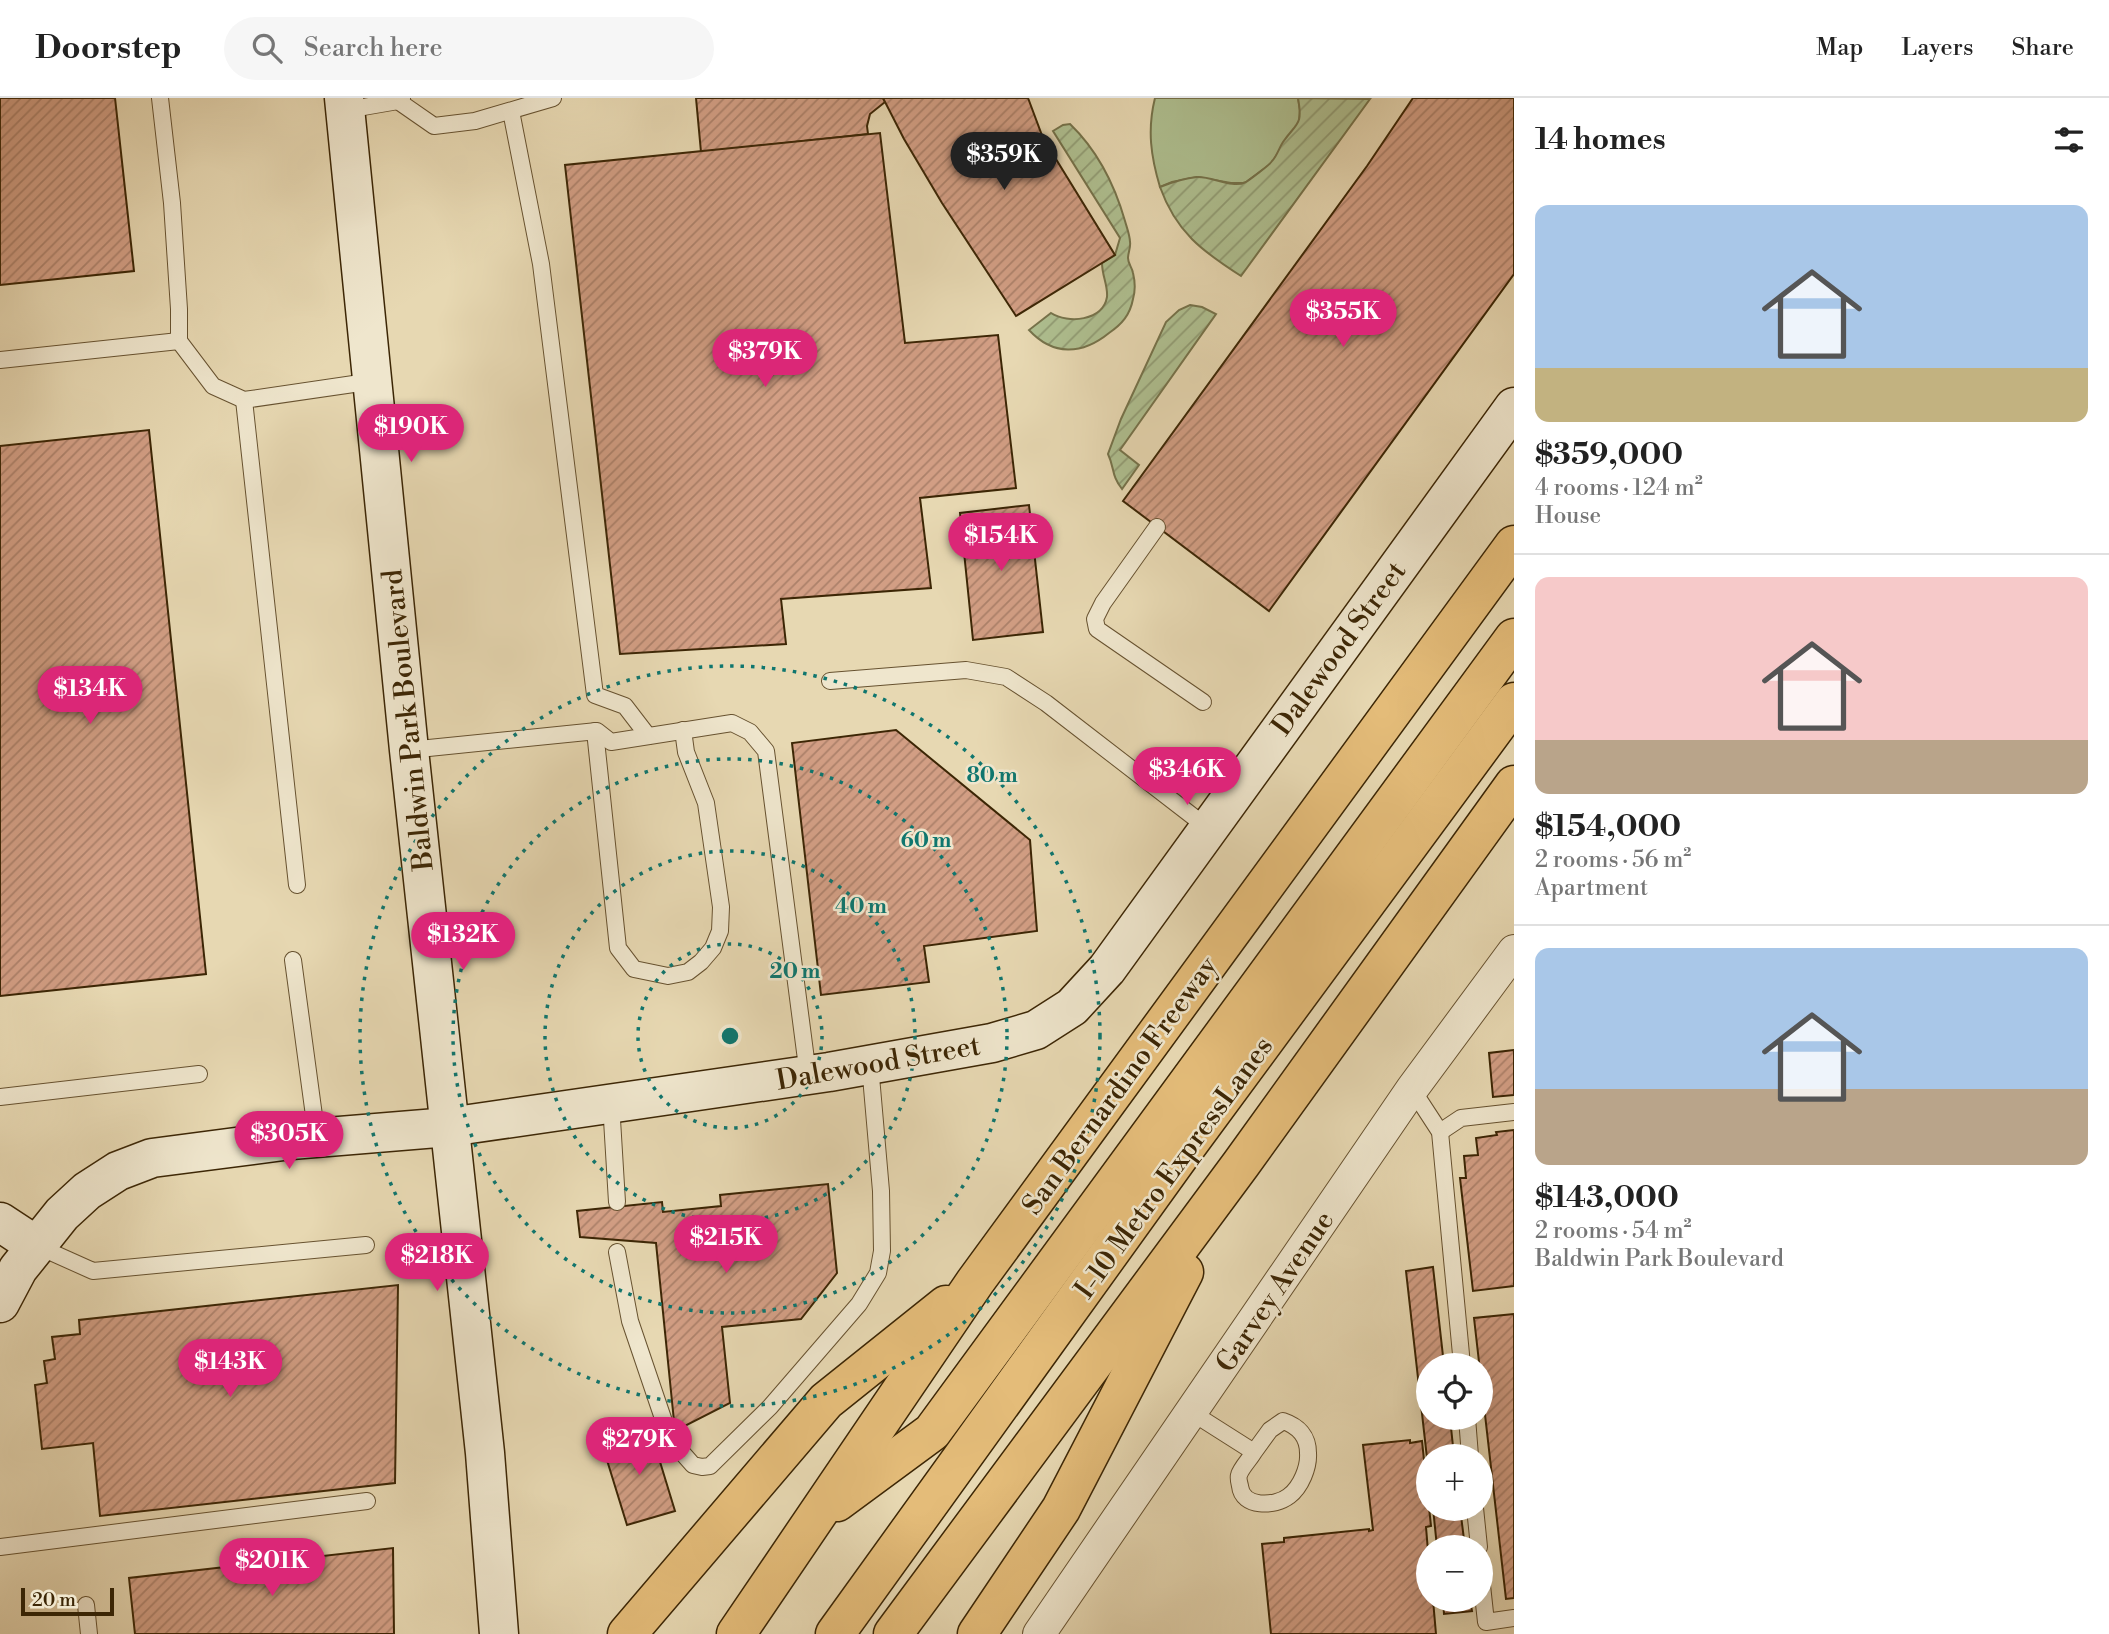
<!DOCTYPE html>
<meta charset="utf-8">
<style>
:root{--surface:#fff;--page:#f6f6f6;--text:#222;--muted:#767676;--line:#e0e0e0;--accent:#db2777}
body{margin:0;font-family:"Libre Bodoni",serif;background:var(--page);color:var(--text);height:100vh;display:flex;flex-direction:column;font-size:26px;white-space:nowrap}
*{box-sizing:border-box;margin:0}
p{font-size:23px;color:var(--muted)}
.icon{flex:none;width:38px;height:38px;fill:none;stroke:currentColor;stroke-width:2;stroke-linecap:round;stroke-linejoin:round}
.map{position:relative;flex:1;overflow:hidden}
.panel{display:flex;flex-direction:column;background:var(--surface);width:595px}
.panel>*{flex:none}
.buttons{position:absolute;left:1416px;top:1255px;display:grid;gap:14px}
.buttons a{display:grid;place-items:center;width:77px;height:77px;border-radius:50%;background:var(--surface);box-shadow:0 7px 28px #0002;font-size:35px}
.scale{position:absolute;left:21px;bottom:18px;width:93px;box-sizing:border-box;padding-left:7px;border:4px solid #3c2605;border-top:0;font-size:19px;line-height:24px;white-space:nowrap;color:#3c2605;-webkit-text-stroke:5px #efe6cd;paint-order:stroke}
.price{position:absolute;translate:-50% -60px;padding:0 16px;border-radius:24px;background:var(--accent);color:#fff;font-size:23px;line-height:46px;filter:drop-shadow(0 2px 4px #0008)}
.price::after{content:'';position:absolute;left:50%;top:42px;width:21px;height:16px;margin-left:-10px;background:inherit;clip-path:polygon(0 0,100% 0,50% 100%)}
.price.selected{background:#222;color:#fff}
ul{padding:0;list-style:none}
li{display:grid;align-content:center;gap:14px;height:371px;padding:0 21px}
li+li{border-top:2px solid var(--line)}
li span{display:grid;place-items:center;height:217px;border-radius:14px;color:#555}
li>.icon{margin-inline-start:auto}
span .icon{width:126px;height:126px;fill:#fffc;stroke-width:1}
li b{font-size:30px}
h2{display:flex;justify-content:space-between;align-items:center;height:84px;padding:0 21px;font-size:30px}
header{display:flex;align-items:center;gap:42px;box-sizing:border-box;height:98px;padding:0 35px;background:var(--surface);border-bottom:2px solid var(--line)}
header strong{font-size:33px}
nav{display:flex;gap:38px;margin-inline-start:auto;font-size:24px}
.search{width:490px;height:63px;background:var(--page);display:flex;align-items:center;gap:18px;box-sizing:border-box;padding:0 24px;border-radius:38px;color:var(--muted);font-size:26px}
main{display:flex;flex:1;min-height:0}
.map>svg:first-child{display:block}
</style>
<header>
<strong>Doorstep</strong>
<div class="search"><svg class="icon" aria-label="search" viewBox="0 0 24 24"><circle cx="10" cy="10" r="6"/><path d="M15 15l6 6"/></svg>Search here</div>
<nav><a>Map</a><a>Layers</a><a>Share</a></nav>
</header>
<main>
<div class="map">
<svg width="1514" height="1536" viewBox="0 0 1514 1536">
<defs>
<pattern id="garden-furrows" width="10" height="10" patternUnits="userSpaceOnUse" patternTransform="scale(1.75)"><rect width="10" height="10" fill="#afc091"/><path d="M-1 1l2-2M0 10L10 0M9 11l2-2" fill="none" stroke="#909c74"/></pattern>
<pattern id="building-hatch" width="6" height="6" patternUnits="userSpaceOnUse" patternTransform="scale(1.75)"><rect width="6" height="6" fill="#d29e84"/><path d="M-1 1l2-2M0 6l6-6M5 7l2-2" fill="none" stroke="#ac816a"/></pattern>
</defs>
<rect width="100%" height="100%" fill="#e7d8b2"/>
<filter id="stains"><feTurbulence type="fractalNoise" baseFrequency=".00286" numOctaves="4"/><feColorMatrix values="0 0 0 0 .2 0 0 0 0 .09 0 0 0 0 .02 0 0 0 .5 -.17"/></filter>
<radialGradient id="worn" r=".72"><stop offset=".6" stop-color="#630" stop-opacity="0"/><stop offset="1" stop-color="#630" stop-opacity=".3"/></radialGradient>
<!-- grass -->
<path fill="#afc091" stroke="#76734b" stroke-width="2" d="M 1155,0 L 1298,0 L 1300,12 L 1299,24 L 1294,32 L 1286,41 L 1272,65 L 1245,85 L 1231,85 L 1197,79 L 1172,84 L 1160,89 C 1151,59 1147,32 1155,0 Z"/>
<!-- garden -->
<g fill="url(#garden-furrows)" stroke="#76734b" stroke-width="2">
<path d="M 1298,0 L 1370,1 L 1241,178 C 1202,153 1176,134 1160,89 C 1170,85 1187,80 1197,79 C 1212,78 1232,91 1246,84 C 1249,82 1271,66 1272,63 C 1277,58 1279,50 1283,44 C 1297,24 1303,28 1298,0 Z"/>
<path d="M 1070,26 C 1097,52 1115,88 1125,123 C 1127,130 1130,138 1130,144 C 1131,149 1128,155 1128,160 C 1128,166 1132,169 1133,175 C 1135,183 1135,194 1133,201 C 1130,217 1122,226 1109,235 C 1082,257 1053,258 1029,232 L 1051,215 C 1068,226 1103,223 1107,199 C 1108,187 1102,178 1102,165 L 1115,157 L 1120,140 L 1053,33 L 1063,27 Z"/>
<path d="M 1190,207 L 1202,209 L 1216,216 L 1120,352 L 1139,367 L 1122,391 C 1111,377 1115,371 1108,356 L 1121,321 L 1166,224 L 1179,212 Z"/>
</g>
<!-- building -->
<g fill="url(#building-hatch)" stroke="#3c2605" stroke-width="2">
<polygon points="0,0 115,0 134,173 0,187"/>
<polygon points="696,0 883,0 885,4 870,16 867,28 868,36 701,54"/>
<polygon points="883,0 1028,0 1043,40 1115,157 1016,218 942,105 904,41"/>
<polygon points="1413,0 1514,0 1514,176 1269,513 1123,403 1367,68"/>
<polygon points="880,35 905,245 998,237 1016,390 920,400 931,490 781,501 786,546 620,556 565,67"/>
<polygon points="149,332 206,876 0,898 0,348"/>
<polygon points="1029,407 1043,534 973,542 960,415"/>
<polygon points="896,632 1030,742 1037,833 924,848 929,884 821,897 792,645"/>
<polygon points="1514,952 1514,997 1493,999 1489,955"/>
<polygon points="1514,1032 1514,1188 1473,1193 1460,1080 1466,1080 1464,1058 1478,1057 1476,1040 1497,1037 1496,1034"/>
<polygon points="828,1086 837,1175 801,1221 722,1229 730,1305 675,1333 656,1145 580,1139 577,1113 662,1104 663,1114 721,1108 720,1097"/>
<polygon points="1433,1169 1444,1267 1428,1267 1428,1320 1450,1320 1454,1358 1428,1358 1428,1369 1406,1173"/>
<polygon points="398,1187 395,1385 100,1418 93,1345 42,1351 35,1287 47,1285 44,1263 55,1261 52,1239 80,1236 79,1222"/>
<polygon points="1514,1216 1514,1500 1506,1501 1474,1220"/>
<polygon points="650,1331 675,1413 627,1427 602,1346"/>
<polygon points="1410,1342 1410,1345 1422,1343 1431,1428 1426,1429 1428,1453 1428,1502 1433,1502 1436,1536 1271,1536 1262,1446 1284,1444 1284,1440 1369,1431 1369,1433 1373,1432 1363,1347"/>
<polygon points="1433,1410 1460,1410 1465,1449 1437,1449"/>
<polygon points="393,1450 394,1536 135,1536 129,1480"/>
<polygon points="1443,1502 1470,1502 1472,1513 1444,1516"/>
</g>
<g fill="none" stroke-linecap="round" stroke-linejoin="round">
<defs>
<g id="lane">
<polyline points="160,0 172,105 179,211 179,243 213,288 244,302 374,283"/>
<polyline points="398,3 434,28 475,23 553,0"/>
<polyline points="346,12 398,3 402,0"/>
<polyline points="511,13 541,166 595,597 625,608 648,638"/>
<polyline points="0,262 179,243"/>
<polyline points="244,302 297,787"/>
<polyline points="1157,429 1103,505 1095,521 1097,531 1203,604"/>
<polyline points="830,583 966,572 1006,579 1046,605 1208,730"/>
<polyline points="595,633 618,850 634,871 668,878 688,874 701,864 713,850 720,833 721,809 706,705 686,654 683,632"/>
<polyline points="409,652 597,633 611,644 732,625 750,634 766,653 808,977"/>
<polyline points="293,862 317,1040"/>
<polyline points="1412,991 1440,1034 1462,1267"/>
<polyline points="0,999 199,976"/>
<polyline points="611,1005 617,1104"/>
<polyline points="1440,1034 1461,1020 1514,1014"/>
<polyline points="35,1147 93,1173 366,1147"/>
<polyline points="617,1154 630,1223 670,1341 693,1367 702,1369 710,1368 770,1309 859,1206 878,1175 882,1153 881,1093 870,967"/>
<path d="M 1191,1314 L 1254,1354 L 1270,1332 L 1283,1323 C 1298,1328 1308,1338 1308,1355 C 1309,1369 1301,1389 1289,1398 C 1275,1409 1242,1410 1240,1388 C 1239,1384 1238,1380 1239,1377 C 1241,1370 1250,1361 1254,1354"/>
<polyline points="1467,1320 1470,1358"/>
<polyline points="1475,1410 1479,1449"/>
<polyline points="0,1449 367,1403"/>
<polyline points="1480,1469 1486,1524 1514,1520"/>
<polyline points="86,1507 89,1536"/>
</g>
<polyline id="street" points="1039,1536 1412,991 1514,853"/>
<g id="secondary">
<polyline points="344,0 409,652 485,1355 499,1536"/>
<polyline points="0,1124 35,1147"/>
<polyline points="0,1205 18,1171 62,1116 87,1093 118,1073 152,1060 291,1042 449,1029 829,974 992,945 1036,932 1072,909 1107,871 1514,309"/>
</g>
<g id="highway">
<polyline points="837,1404 932,1334 1514,540"/>
<polyline points="627,1536 826,1303 946,1207"/>
<polyline points="736,1536 975,1184 1514,447"/>
<polyline points="835,1536 1178,1060 1514,604"/>
<polyline points="893,1536 1241,1066 1514,687"/>
<polyline points="977,1536 1061,1411 1184,1174"/>
</g>
</defs>
<!-- lane casing -->
<use href="#lane" stroke="#675230" stroke-width="18"/>
<!-- street casing -->
<use href="#street" stroke="#675230" stroke-width="34"/>
<!-- secondary casing -->
<use href="#secondary" stroke="#3c2605" stroke-width="41"/>
<!-- highway casing -->
<use href="#highway" stroke="#3c2605" stroke-width="41"/>
<!-- lane -->
<use href="#lane" stroke="#efe6cd" stroke-width="16"/>
<!-- street -->
<use href="#street" stroke="#efe6cd" stroke-width="32"/>
<!-- secondary -->
<use href="#secondary" stroke="#efe6cd" stroke-width="38"/>
<!-- highway -->
<use href="#highway" stroke="#e4bc79" stroke-width="38"/>
</g>
<!-- distance rings -->
<g fill="none" stroke="#0f766e" stroke-width="3.5" stroke-dasharray="3.5 7">
<circle cx="730" cy="938" r="92"/>
<circle cx="730" cy="938" r="185"/>
<circle cx="730" cy="938" r="277"/>
<circle cx="730" cy="938" r="370"/>
</g>
<g text-anchor="middle" stroke-width="5" stroke-linejoin="round" paint-order="stroke">
<!-- street labels -->
<g font-size="28" fill="#3c2605" stroke="#efe6cd">
<text transform="translate(1338 550) rotate(-54)" y="10">Dalewood Street</text>
<text transform="translate(407 622) rotate(-96)" y="10">Baldwin Park Boulevard</text>
<text transform="translate(878 964) rotate(-10)" y="10">Dalewood Street</text>
<text transform="translate(1119 987) rotate(-54)" y="10">San Bernardino Freeway</text>
<text transform="translate(1173 1069) rotate(-54)" y="10">I-10 Metro ExpressLanes</text>
<text transform="translate(1274 1193) rotate(-56)" y="10">Garvey Avenue</text>
</g>
</g>
<circle cx="730" cy="938" r="10" fill="#0f766e" stroke="#efe6cd" stroke-width="3.5"/>
<g font-size="21" text-anchor="middle" font-weight="bold" fill="#0f766e" stroke="#efe6cd" stroke-width="5" stroke-linejoin="round" paint-order="stroke">
<text x="992" y="684">80 m</text>
<text x="926" y="749">60 m</text>
<text x="861" y="815">40 m</text>
<text x="795" y="880">20 m</text>
</g>
<rect width="100%" height="100%" filter="url(#stains)"/>
<rect width="100%" height="100%" fill="url(#worn)"/>
</svg>
<div class="buttons">
<a><svg class="icon" aria-label="locate" viewBox="0 0 24 24"><circle cx="12" cy="12" r="6"/><path d="M12 2v4M12 18v4M2 12h4M18 12h4"/></svg></a>
<a>+</a>
<a>−</a>
</div>
<div class="scale">20 m</div>
<b class="price selected" style="left:1004px;top:94px">$359K</b>
<b class="price" style="left:1343px;top:251px">$355K</b>
<b class="price" style="left:765px;top:291px">$379K</b>
<b class="price" style="left:411px;top:366px">$190K</b>
<b class="price" style="left:1001px;top:475px">$154K</b>
<b class="price" style="left:90px;top:628px">$134K</b>
<b class="price" style="left:1187px;top:709px">$346K</b>
<b class="price" style="left:463px;top:874px">$132K</b>
<b class="price" style="left:289px;top:1073px">$305K</b>
<b class="price" style="left:726px;top:1177px">$215K</b>
<b class="price" style="left:437px;top:1195px">$218K</b>
<b class="price" style="left:230px;top:1301px">$143K</b>
<b class="price" style="left:639px;top:1379px">$279K</b>
<b class="price" style="left:272px;top:1500px">$201K</b>
</div>
<section class="panel">
<h2>14 homes<svg class="icon" aria-label="filters" viewBox="0 0 24 24"><path d="M4 7h16M4 17h16"/><circle cx="9" cy="7" r="2"/><circle cx="15" cy="17" r="2"/></svg></h2>
<ul>
<li><span style="background:linear-gradient(#a9c7e8 75%,#c2b280 0)"><svg class="icon" aria-label="home" viewBox="0 0 24 24"><path d="M3 11l9-7 9 7M6 9v11h12V9"/></svg></span><div><b>$359,000</b><p>4 rooms · 124 m²</p><p>House</p></div></li>
<li><span style="background:linear-gradient(#f6c9c9 75%,#b9a48a 0)"><svg class="icon" aria-label="home" viewBox="0 0 24 24"><path d="M3 11l9-7 9 7M6 9v11h12V9"/></svg></span><div><b>$154,000</b><p>2 rooms · 56 m²</p><p>Apartment</p></div></li>
<li><span style="background:linear-gradient(#a9c7e8 65%,#b9a48a 0)"><svg class="icon" aria-label="home" viewBox="0 0 24 24"><path d="M3 11l9-7 9 7M6 9v11h12V9"/></svg></span><div><b>$143,000</b><p>2 rooms · 54 m²</p><p>Baldwin Park Boulevard</p></div></li>
</ul>
</section>
</main>
